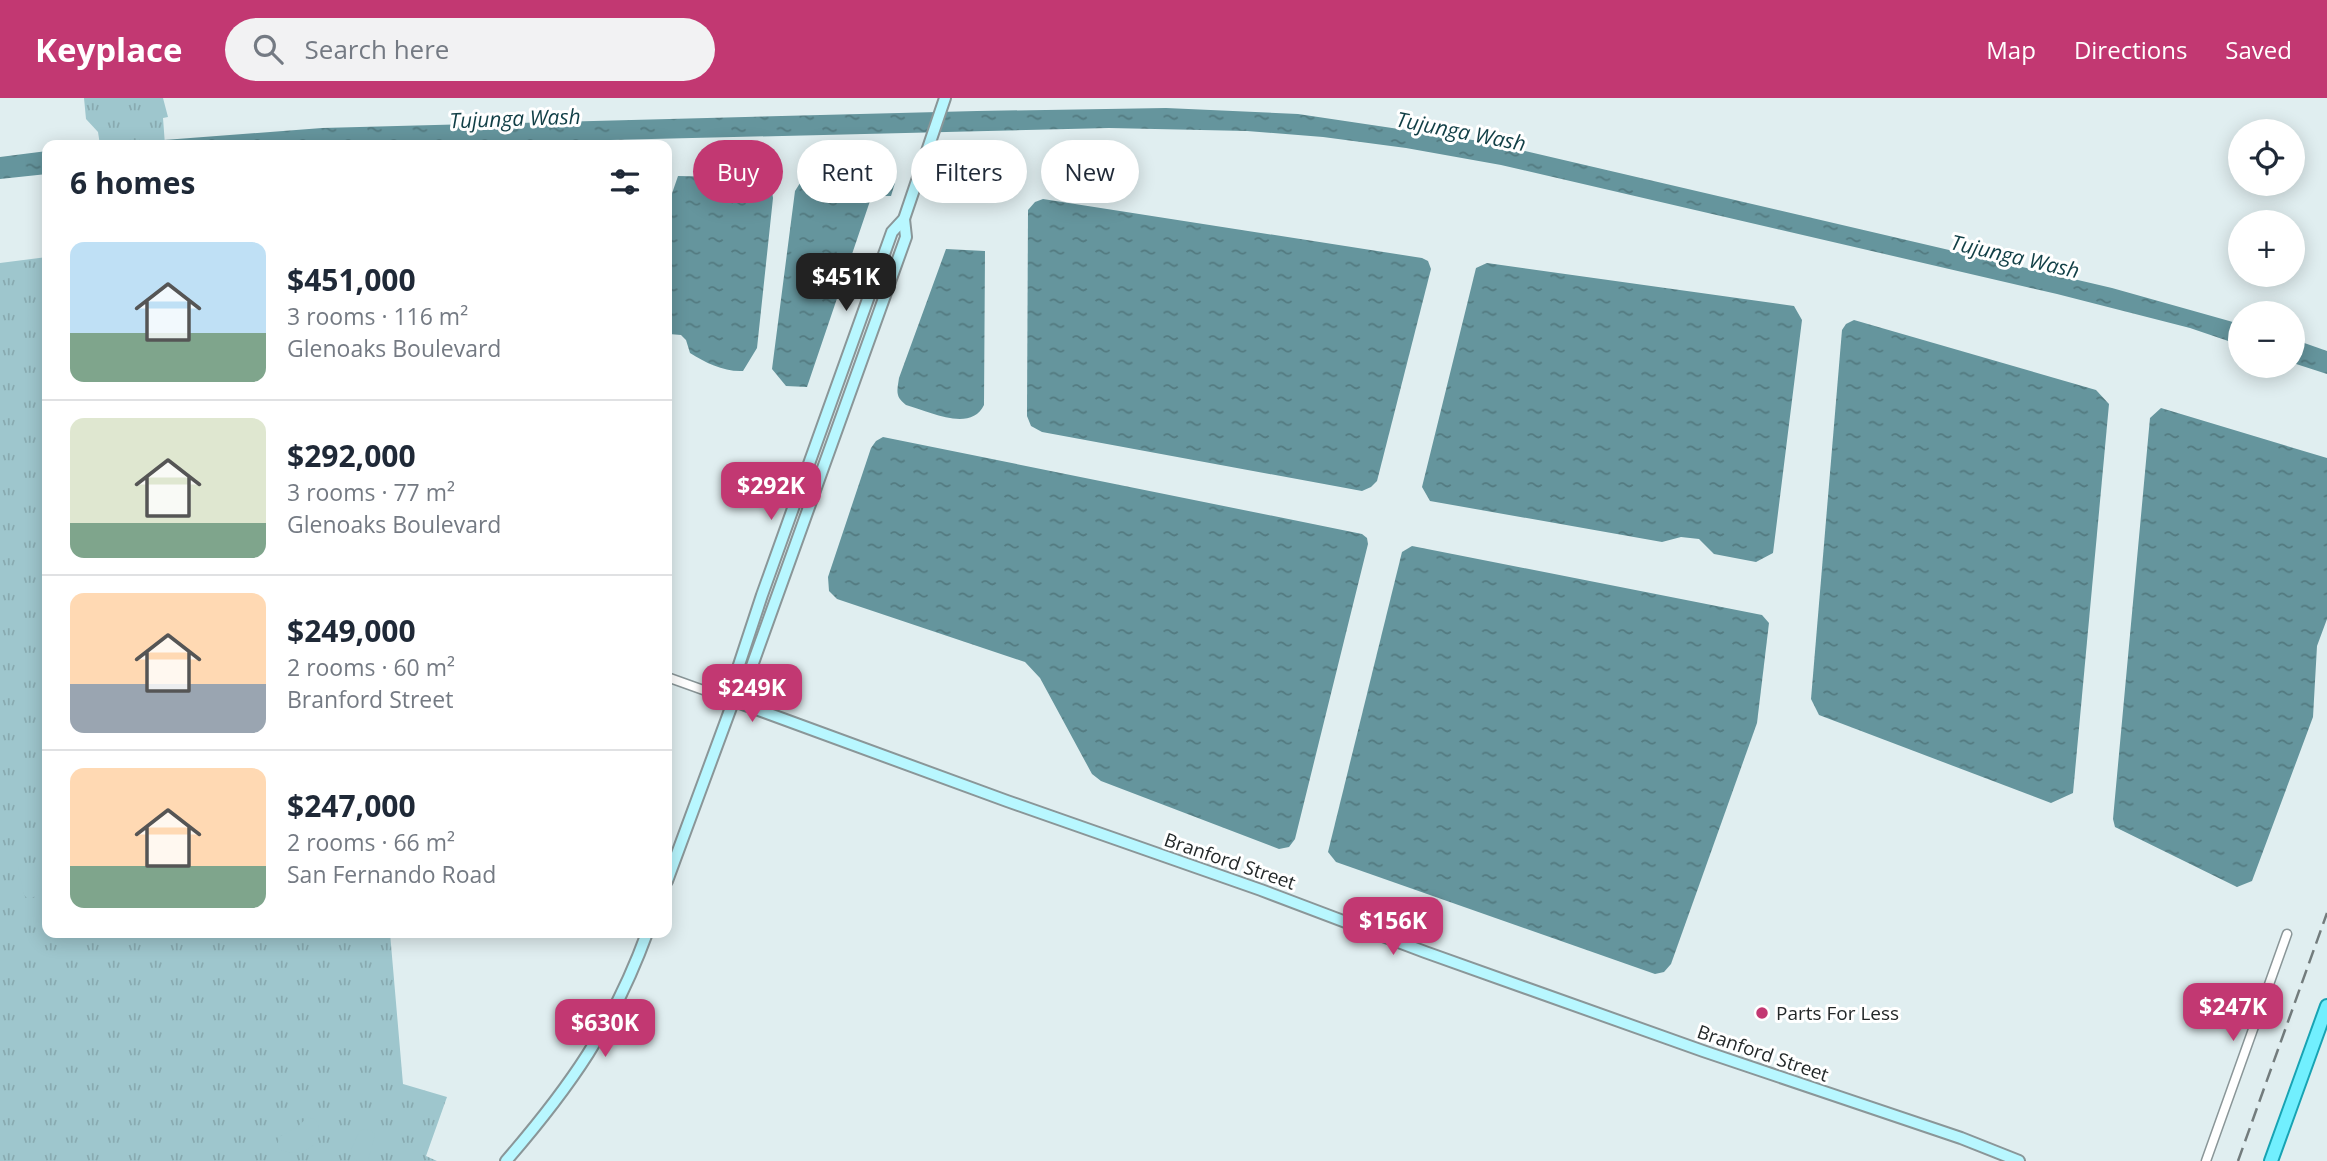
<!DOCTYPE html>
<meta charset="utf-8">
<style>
:root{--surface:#fff;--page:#f2f2f3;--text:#1f2937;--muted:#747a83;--line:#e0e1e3;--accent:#c23872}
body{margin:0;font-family:"Open Sans",sans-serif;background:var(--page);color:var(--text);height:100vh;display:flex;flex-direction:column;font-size:26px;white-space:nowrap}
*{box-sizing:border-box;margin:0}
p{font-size:23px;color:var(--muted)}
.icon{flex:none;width:38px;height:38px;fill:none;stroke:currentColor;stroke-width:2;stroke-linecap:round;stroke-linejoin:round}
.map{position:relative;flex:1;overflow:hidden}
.details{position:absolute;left:42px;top:42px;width:630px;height:798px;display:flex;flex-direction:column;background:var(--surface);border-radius:14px;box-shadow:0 4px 18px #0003}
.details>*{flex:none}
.banner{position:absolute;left:693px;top:42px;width:665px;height:63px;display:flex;gap:14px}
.controls{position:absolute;left:2228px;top:21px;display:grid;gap:14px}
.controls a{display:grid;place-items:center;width:77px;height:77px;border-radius:50%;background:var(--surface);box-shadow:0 4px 18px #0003;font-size:35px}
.price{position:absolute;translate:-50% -60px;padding:0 16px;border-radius:14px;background:var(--accent);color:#fff;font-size:23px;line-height:46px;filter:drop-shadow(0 2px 4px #0008)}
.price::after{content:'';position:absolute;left:50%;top:42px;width:21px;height:16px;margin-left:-10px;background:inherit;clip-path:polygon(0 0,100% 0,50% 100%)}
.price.on{background:#222;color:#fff}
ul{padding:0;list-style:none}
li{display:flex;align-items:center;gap:21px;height:175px;padding:0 28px}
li+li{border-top:2px solid var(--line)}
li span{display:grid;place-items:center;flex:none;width:196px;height:140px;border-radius:14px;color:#555}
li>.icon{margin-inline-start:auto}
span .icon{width:84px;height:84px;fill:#fffc;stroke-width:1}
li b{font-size:30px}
h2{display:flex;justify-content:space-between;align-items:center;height:84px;padding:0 28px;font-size:30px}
.tag{padding:0 24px;border-radius:32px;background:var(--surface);box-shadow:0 4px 18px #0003;font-size:24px;line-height:63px}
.tag.on{background:var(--accent);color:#fff}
header{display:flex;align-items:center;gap:42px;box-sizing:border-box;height:98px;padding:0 35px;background:var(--accent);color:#fff}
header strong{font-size:33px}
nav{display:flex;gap:38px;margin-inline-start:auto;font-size:24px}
.search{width:490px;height:63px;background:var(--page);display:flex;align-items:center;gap:18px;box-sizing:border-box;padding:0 24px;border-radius:38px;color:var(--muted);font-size:26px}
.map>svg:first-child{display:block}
</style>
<header>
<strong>Keyplace</strong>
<div class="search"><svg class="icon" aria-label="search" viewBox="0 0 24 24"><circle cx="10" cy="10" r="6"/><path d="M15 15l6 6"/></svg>Search here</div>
<nav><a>Map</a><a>Directions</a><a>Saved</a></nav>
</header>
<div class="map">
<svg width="2327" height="1063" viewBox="0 0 2327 1063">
<defs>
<pattern id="grass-tufts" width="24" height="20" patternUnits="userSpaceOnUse" patternTransform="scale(1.75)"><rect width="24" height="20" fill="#9ec6cd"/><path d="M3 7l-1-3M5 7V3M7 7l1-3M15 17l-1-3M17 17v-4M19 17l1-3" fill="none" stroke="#88aab0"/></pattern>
<pattern id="water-ripples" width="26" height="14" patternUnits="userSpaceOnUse" patternTransform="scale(1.75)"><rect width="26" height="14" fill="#65959d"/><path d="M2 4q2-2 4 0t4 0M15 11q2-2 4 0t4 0" fill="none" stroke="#537a80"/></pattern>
</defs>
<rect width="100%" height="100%" fill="#e0eef0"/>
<!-- grass -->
<g fill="url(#grass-tufts)">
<polygon points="84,0 163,0 168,19 163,20 165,47 100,47 98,34 86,21"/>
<polygon points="47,159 47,835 390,835 403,986 447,999 426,1058 437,1063 0,1063 0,165"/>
</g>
<!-- pitch -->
<g fill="#9ec6cd">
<polygon points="35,204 47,205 47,242 40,241 27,221 31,208"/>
<polygon points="23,765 34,766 42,792 39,797 28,801 24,797 18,769"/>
<path d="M 308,1019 L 316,1022 C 329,1047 298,1063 277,1050 L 279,1039 L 297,1029 Z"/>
<polygon points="363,1031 372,1033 375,1037 368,1062 358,1063 353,1060 351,1052 359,1034"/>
</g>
<!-- water -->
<g fill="url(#water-ripples)">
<polygon points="1166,10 1298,16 1486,44 2112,190 2240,226 2240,247 2190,230 2057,196 1501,67 1406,50 1323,39 1247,33 1109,30 407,47 98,47 322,30 977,13"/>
<polygon points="47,53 47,76 0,81 0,59"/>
<polygon points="814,63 866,72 895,85 891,98 877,98 870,103 807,289 786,288 772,271 795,93"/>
<path d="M 678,78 L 770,80 L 773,100 L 757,250 L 743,273 C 724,274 706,265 690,255 L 686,242 L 681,237 L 669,236 C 663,225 667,210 670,198 L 667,195 L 667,110 Z"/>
<polygon points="1043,101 1422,160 1428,163 1431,171 1377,383 1371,389 1362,393 1042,334 1031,328 1027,318 1028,112 1035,104"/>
<path d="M 946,151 L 985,153 L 984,307 C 971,335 928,313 906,307 C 895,299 897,293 899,280 Z"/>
<polygon points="1487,165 1794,208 1802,222 1773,455 1756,464 1714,456 1699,441 1681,439 1662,444 1430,403 1422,389 1476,170"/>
<polygon points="1854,222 2096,292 2109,306 2073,695 2051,705 1819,617 1811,601 1842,232 1846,226"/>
<polygon points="2293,241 2327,253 2327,276 2293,265"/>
<polygon points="2161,310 2327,360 2327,521 2317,548 2313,619 2252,783 2237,789 2115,729 2113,721 2150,320"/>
<polygon points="883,339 1362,436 1367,440 1368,446 1295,741 1289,749 1279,751 1101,683 1092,676 1040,580 1025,564 837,501 829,493 828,479 871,350 876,343"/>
<polygon points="1412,448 1762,517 1769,525 1757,625 1671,866 1664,874 1655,876 1336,764 1328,754 1402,454"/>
</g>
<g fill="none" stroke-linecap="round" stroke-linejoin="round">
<defs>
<g id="minor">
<polyline points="667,579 734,603"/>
<polyline points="2206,1063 2287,836"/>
</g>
<g id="secondary">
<polyline points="734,599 736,576 762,497 892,134 904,121 945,0"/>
<polyline points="734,603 1007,703 1261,792 1425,854 1703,953 1961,1040 2019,1063"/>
<polyline points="667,783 733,604 748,579 906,139 904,121"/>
<path d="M 506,1063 C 570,989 613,928 647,835"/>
</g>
<polyline id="primary" points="2271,1063 2327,908"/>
</defs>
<!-- minor casing -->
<use href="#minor" stroke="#8a9698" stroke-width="11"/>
<!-- secondary casing -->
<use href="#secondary" stroke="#8a9698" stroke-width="14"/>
<!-- primary casing -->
<use href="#primary" stroke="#18a3b3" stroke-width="16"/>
<!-- minor -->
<use href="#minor" stroke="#fff" stroke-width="8"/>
<!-- secondary -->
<use href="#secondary" stroke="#b8f7ff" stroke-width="10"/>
<!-- primary -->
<use href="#primary" stroke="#71effe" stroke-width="12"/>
<!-- rail -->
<polyline stroke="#737c7d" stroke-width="2.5" stroke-dasharray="14 7" stroke-linecap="butt" points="2238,1063 2327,815"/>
</g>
<!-- markers -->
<circle fill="#c23872" stroke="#fff" stroke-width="2.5" cx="1762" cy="915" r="7"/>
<g text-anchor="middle" stroke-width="6" stroke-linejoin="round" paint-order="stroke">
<!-- street labels -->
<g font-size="19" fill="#232829" stroke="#fff">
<text transform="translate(1230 763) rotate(19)" y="7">Branford Street</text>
<text transform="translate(1763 955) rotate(19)" y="7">Branford Street</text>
</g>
<!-- poi labels -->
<g font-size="19" fill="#232829" stroke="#fff" text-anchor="start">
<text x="1776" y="922">Parts For Less</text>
</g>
<!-- water labels -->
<g font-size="21" font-style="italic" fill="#113f46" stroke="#fff">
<text transform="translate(515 21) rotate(-2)" y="7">Tujunga Wash</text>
<text transform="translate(1461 34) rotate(11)" y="7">Tujunga Wash</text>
<text transform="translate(2015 159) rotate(13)" y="7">Tujunga Wash</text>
</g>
</g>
</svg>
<div class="controls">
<a><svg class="icon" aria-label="locate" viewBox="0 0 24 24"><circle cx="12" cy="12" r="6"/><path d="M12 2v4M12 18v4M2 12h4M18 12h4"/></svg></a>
<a>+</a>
<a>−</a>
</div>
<b class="price on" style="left:846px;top:215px">$451K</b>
<b class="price" style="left:771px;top:424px">$292K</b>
<b class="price" style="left:752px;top:626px">$249K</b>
<b class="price" style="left:1393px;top:859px">$156K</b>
<b class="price" style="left:2233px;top:945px">$247K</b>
<b class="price" style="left:605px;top:961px">$630K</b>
<div class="banner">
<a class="tag on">Buy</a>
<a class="tag">Rent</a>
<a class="tag">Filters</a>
<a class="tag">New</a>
</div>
<section class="details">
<h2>6 homes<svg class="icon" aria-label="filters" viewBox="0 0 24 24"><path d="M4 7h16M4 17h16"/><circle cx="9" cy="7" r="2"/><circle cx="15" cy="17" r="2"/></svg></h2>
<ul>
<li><span style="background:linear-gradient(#bfe0f5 65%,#7fa58c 0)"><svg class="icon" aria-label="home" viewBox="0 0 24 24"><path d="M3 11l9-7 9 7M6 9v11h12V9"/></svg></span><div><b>$451,000</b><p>3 rooms · 116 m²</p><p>Glenoaks Boulevard</p></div></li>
<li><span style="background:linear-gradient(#dfe7d0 75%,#7fa58c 0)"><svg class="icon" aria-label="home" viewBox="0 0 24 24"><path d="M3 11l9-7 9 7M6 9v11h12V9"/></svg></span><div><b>$292,000</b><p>3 rooms · 77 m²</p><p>Glenoaks Boulevard</p></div></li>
<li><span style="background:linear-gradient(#ffd9b3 65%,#9aa5b1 0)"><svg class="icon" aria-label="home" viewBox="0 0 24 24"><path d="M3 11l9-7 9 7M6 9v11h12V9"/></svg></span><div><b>$249,000</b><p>2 rooms · 60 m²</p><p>Branford Street</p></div></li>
<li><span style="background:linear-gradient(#ffd9b3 70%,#7fa58c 0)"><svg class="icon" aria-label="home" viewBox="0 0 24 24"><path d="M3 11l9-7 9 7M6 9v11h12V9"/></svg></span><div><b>$247,000</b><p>2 rooms · 66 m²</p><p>San Fernando Road</p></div></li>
</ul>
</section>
</div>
